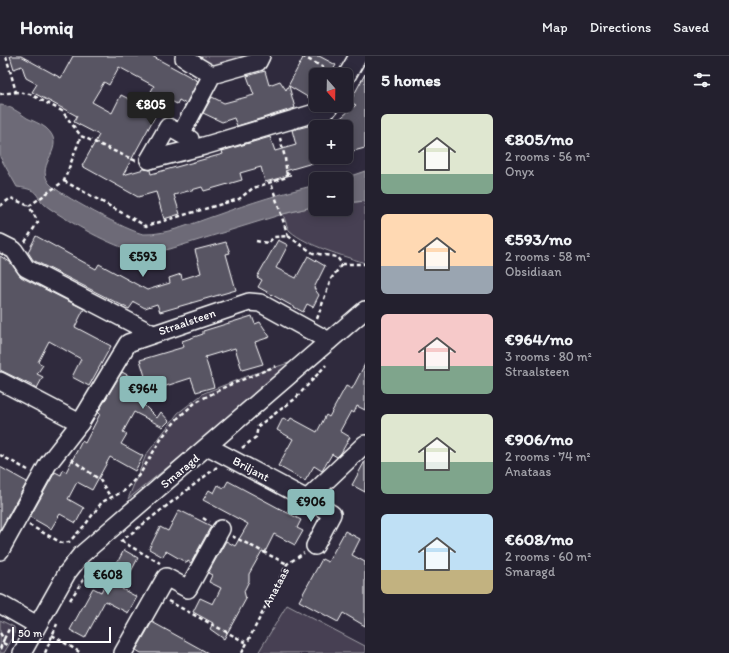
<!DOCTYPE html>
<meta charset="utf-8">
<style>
:root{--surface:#23202e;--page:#2f2d3a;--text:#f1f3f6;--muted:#a3a3aa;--line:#403e4a;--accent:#8bbbb9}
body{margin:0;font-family:Itim,sans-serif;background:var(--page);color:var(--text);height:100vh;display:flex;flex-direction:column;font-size:15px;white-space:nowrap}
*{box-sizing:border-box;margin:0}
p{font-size:13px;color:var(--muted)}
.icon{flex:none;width:22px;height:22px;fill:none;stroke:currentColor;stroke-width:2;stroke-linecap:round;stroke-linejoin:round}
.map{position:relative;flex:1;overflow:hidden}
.sheet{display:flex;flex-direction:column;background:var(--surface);width:364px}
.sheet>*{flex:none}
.needle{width:26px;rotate:160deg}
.fabs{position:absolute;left:309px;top:12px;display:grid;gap:8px}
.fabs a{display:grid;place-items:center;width:44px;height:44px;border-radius:6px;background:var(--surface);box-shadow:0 2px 10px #0003,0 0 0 1px var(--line);font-size:20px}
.scale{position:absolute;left:12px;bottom:10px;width:99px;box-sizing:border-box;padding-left:4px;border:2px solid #fff;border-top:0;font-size:11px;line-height:14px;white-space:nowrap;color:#fff;-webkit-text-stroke:3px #2f2a3d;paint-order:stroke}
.price{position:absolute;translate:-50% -34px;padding:0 9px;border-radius:4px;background:var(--accent);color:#111;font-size:13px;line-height:26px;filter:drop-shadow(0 1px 2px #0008)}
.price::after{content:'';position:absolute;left:50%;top:24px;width:12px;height:9px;margin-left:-6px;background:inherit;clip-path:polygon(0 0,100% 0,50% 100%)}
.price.current{background:#222;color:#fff}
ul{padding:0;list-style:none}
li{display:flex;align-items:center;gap:12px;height:100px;padding:0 16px}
li span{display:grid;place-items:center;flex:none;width:112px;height:80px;border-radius:6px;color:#555}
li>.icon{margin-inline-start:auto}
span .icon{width:48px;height:48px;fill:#fffc;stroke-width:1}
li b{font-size:17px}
h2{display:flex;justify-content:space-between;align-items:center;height:48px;padding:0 16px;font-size:17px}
header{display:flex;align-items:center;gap:24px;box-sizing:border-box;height:56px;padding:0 20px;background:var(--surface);border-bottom:1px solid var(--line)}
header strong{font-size:19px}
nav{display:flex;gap:22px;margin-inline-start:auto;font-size:14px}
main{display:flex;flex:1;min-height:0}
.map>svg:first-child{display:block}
</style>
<header>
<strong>Homiq</strong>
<nav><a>Map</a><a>Directions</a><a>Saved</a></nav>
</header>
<main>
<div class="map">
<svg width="365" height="597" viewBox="0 0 365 597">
<rect width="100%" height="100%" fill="#2f2a3d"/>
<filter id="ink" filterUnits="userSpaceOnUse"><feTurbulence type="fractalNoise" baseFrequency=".025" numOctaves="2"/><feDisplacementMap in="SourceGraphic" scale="8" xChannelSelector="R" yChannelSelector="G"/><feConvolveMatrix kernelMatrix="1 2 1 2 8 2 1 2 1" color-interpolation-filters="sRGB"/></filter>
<g filter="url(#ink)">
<!-- green -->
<g fill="#464152" stroke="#a2a0a8">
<polygon points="190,0 259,0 215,12"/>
<path d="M 365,145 L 365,207 C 344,200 307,190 290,175 C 287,172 285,163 283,158 L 316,150 L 316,153 L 346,153 L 346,147 Z"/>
<polygon points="292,306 240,353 128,443 146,399 178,357 204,337 250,319"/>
<polygon points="287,549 365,590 365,597 258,597"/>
<polygon points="0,564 14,571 14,580 4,597 0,597"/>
</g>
<!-- water -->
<g fill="#6d6a77" stroke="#a7a6ad">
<path d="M 0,49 C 9,49 20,57 27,62 C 33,65 41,68 46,72 C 69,92 34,107 49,127 C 56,137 131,177 144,178 C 167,179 196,166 217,159 C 250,147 282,137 316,129 L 316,150 L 283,158 L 170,193 C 160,195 148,198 137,196 C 111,190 71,167 49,152 C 32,140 43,134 17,131 L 0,101 Z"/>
<polygon points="365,115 365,145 346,147 346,123 342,123"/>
</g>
<!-- building -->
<g fill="#595564" stroke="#fff" fill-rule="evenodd">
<path d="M 10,0 L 21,0 L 61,22 L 73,0 L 152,0 L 198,25 L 186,48 L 179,44 L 177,48 L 165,42 L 123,119 L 144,113 L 150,114 L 151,118 L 223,98 L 222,95 L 270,81 L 275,95 L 296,89 L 292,74 L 316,68 L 316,106 L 285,115 L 291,119 L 265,126 L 261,111 L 240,117 L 242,124 L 204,135 L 202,131 L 174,139 L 180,158 L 164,163 L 156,136 L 138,141 L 82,110 L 99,79 L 74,66 L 77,60 L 32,36 L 37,28 L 26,22 L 22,10 L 14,13 ZM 119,11 L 154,30 L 143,50 L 121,39 L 112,57 L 92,46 L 104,26 L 109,29 Z"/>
<polygon points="304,0 319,0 336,9 330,19 316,19 316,46 289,30 295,52 237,70 234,62 222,66 203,57 212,41 224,47 254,39 247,20 265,15 269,29 280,25 286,34"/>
<polygon points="365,18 365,92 346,97 346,71 330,71 356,49 350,46"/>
<polygon points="36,180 96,213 99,208 147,234 170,227 169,222 181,218 182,223 201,217 195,194 226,186 230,197 226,198 236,234 160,256 157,248 145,252 134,246 129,253 33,204 28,196"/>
<polygon points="278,184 288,189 276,212 296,222 308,200 325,210 314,232 319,239 313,251 307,248 303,256 258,231 262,224 257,221"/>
<polygon points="0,200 10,206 21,221 84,253 75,271 111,290 89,330 72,321 81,303 49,285 38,306 43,309 37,318 43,321 37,332 0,314"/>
<polygon points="252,260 255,268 260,266 270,281 255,286 263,308 242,314 235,292 205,301 214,331 196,336 191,322 144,337 147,340 143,348 157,362 161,356 169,365 163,371 134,356 123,376 127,378 121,388 143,400 135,415 110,401 92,434 77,426 68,443 84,452 76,467 60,458 51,473 30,461 55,416 61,419 63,414 66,416 82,385 85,387 100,358 98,356 122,316 148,330 140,304 184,291 182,285 203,278 203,275"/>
<polygon points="365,308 365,354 357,350 354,357 351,355 340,375 350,381 341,397 337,401 332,398 322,415 314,410 305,425 278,410 293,383 277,374 283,362 289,365 291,362 317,376 326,359 329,361 346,330 352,333"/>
<polygon points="365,405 365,436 352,429"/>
<polygon points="0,411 27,426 0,474"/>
<polygon points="228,425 301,464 297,472 303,475 295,489 274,478 265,496 262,495 249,518 249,525 244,535 246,543 224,583 210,573 213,567 193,556 200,542 213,548 221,532 209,526 212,519 208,517 226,485 235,490 248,468 203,444 209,434 214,437 218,429 224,432"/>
<polygon points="179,454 211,470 191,507 188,505 187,507 166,495 163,501 149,493 160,471 168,475"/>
<polygon points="345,475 360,483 352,499 365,506 365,570 343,557 338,566 299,545 322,503 328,506"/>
<polygon points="124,494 138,502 122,533 137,541 128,557 105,545 85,582 70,574 93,532 101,536"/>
<polygon points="152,566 172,577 208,597 141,597 136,594"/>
</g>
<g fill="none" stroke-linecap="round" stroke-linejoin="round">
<defs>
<g id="minor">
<polyline points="186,0 184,2 212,19"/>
<polyline points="346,21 358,0"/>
<polyline points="181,78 212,19 258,6 261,0"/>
<polyline points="149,104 204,90 328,53 330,49"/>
<polyline points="149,104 168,71 190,83"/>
<polyline points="0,187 14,194 26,212 153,278"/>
<polyline points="0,325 80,367"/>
<polyline points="209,391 307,443 365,388"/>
<polyline points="307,443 332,458 315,490"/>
<polyline points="0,495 48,408 80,367 128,287 249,246 260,247 329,285"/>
<polyline points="0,548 37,569"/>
<polyline points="22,597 67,517 81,499 365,254"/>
<polyline points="123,597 166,521 188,533 221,473"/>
</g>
</defs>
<!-- minor casing -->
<use href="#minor" stroke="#fff" stroke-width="20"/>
<!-- path -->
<g stroke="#fff" stroke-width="2.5" stroke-dasharray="4 3" stroke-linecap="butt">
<polyline points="6,0 16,36"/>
<polyline points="302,0 332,16"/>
<polyline points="0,38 16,36 30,38 62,55 81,80 136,105"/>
<polyline points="64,125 146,170 239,143 253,132 287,121 285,102 280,82"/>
<polyline points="0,150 11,142 29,150"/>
<polyline points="288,180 313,197 337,201 342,208 365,208"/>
<polyline points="256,185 268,187 274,181 288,180 271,127"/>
<polyline points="25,186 38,166 29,150 64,125 81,80"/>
<polyline points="317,263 331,223 342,208"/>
<polyline points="242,392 256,381 258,370 295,343 326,309"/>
<polyline points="0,399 28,414"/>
<polyline points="71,403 100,424 111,442"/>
<polyline points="203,462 209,466"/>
<polyline points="29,469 62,487 69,486 85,469 102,446 124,435 140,418 163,380 179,361 196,346 227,330 276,310"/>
<polyline points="232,480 287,508"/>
<polyline points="121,485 160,507"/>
<polyline points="120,486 217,411"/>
<polyline points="70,544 89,515"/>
<polyline points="168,545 247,587"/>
<polyline points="0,577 4,583 10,571"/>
<polyline points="52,579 81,597"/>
<polyline points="3,587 9,590"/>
<polyline points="0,593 4,583"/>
<polyline points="45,597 57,568"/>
<polyline points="242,597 287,508 304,497"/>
</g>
<!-- minor -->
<use href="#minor" stroke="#2f2a3d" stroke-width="17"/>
</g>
</g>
<g text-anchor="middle" stroke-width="3.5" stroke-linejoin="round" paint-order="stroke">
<!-- street labels -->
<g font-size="12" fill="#fff" stroke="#2f2a3d">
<text transform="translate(187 266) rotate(-19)" y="4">Straalsteen</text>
<text transform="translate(251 413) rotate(28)" y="4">Briljant</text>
<text transform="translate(180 415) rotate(-40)" y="4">Smaragd</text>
<text transform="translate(276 531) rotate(-62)" y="4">Anataas</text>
</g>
</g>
</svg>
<div class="fabs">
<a><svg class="needle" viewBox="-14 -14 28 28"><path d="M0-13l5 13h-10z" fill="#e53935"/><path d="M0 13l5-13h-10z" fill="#a3a3aa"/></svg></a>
<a>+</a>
<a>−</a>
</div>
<div class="scale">50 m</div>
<b class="price current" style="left:151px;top:70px">€805</b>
<b class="price" style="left:143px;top:222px">€593</b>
<b class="price" style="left:143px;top:354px">€964</b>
<b class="price" style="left:311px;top:467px">€906</b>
<b class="price" style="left:108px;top:540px">€608</b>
</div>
<section class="sheet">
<h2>5 homes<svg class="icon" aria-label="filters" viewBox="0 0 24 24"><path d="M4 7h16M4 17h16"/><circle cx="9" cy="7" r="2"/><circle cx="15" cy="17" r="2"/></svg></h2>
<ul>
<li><span style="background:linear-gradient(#dfe7d0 75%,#7fa58c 0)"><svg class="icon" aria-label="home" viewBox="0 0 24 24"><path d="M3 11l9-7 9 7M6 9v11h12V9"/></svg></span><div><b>€805/mo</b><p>2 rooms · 56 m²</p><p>Onyx</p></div></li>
<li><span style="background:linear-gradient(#ffd9b3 65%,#9aa5b1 0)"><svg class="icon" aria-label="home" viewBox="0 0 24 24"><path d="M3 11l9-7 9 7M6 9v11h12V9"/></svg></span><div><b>€593/mo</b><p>2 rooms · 58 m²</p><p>Obsidiaan</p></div></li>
<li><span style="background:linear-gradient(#f6c9c9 65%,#7fa58c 0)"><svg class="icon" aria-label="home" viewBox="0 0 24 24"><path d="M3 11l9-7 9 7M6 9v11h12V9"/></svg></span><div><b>€964/mo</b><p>3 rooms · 80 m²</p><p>Straalsteen</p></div></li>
<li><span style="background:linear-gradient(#dfe7d0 60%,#7fa58c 0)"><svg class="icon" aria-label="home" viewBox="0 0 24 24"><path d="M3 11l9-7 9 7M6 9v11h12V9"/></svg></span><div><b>€906/mo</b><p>2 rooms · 74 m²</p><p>Anataas</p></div></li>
<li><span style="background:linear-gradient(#bfe0f5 70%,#c2b280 0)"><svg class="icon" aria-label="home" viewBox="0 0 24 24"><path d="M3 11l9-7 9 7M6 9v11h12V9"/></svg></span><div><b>€608/mo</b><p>2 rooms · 60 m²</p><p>Smaragd</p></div></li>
</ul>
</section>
</main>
